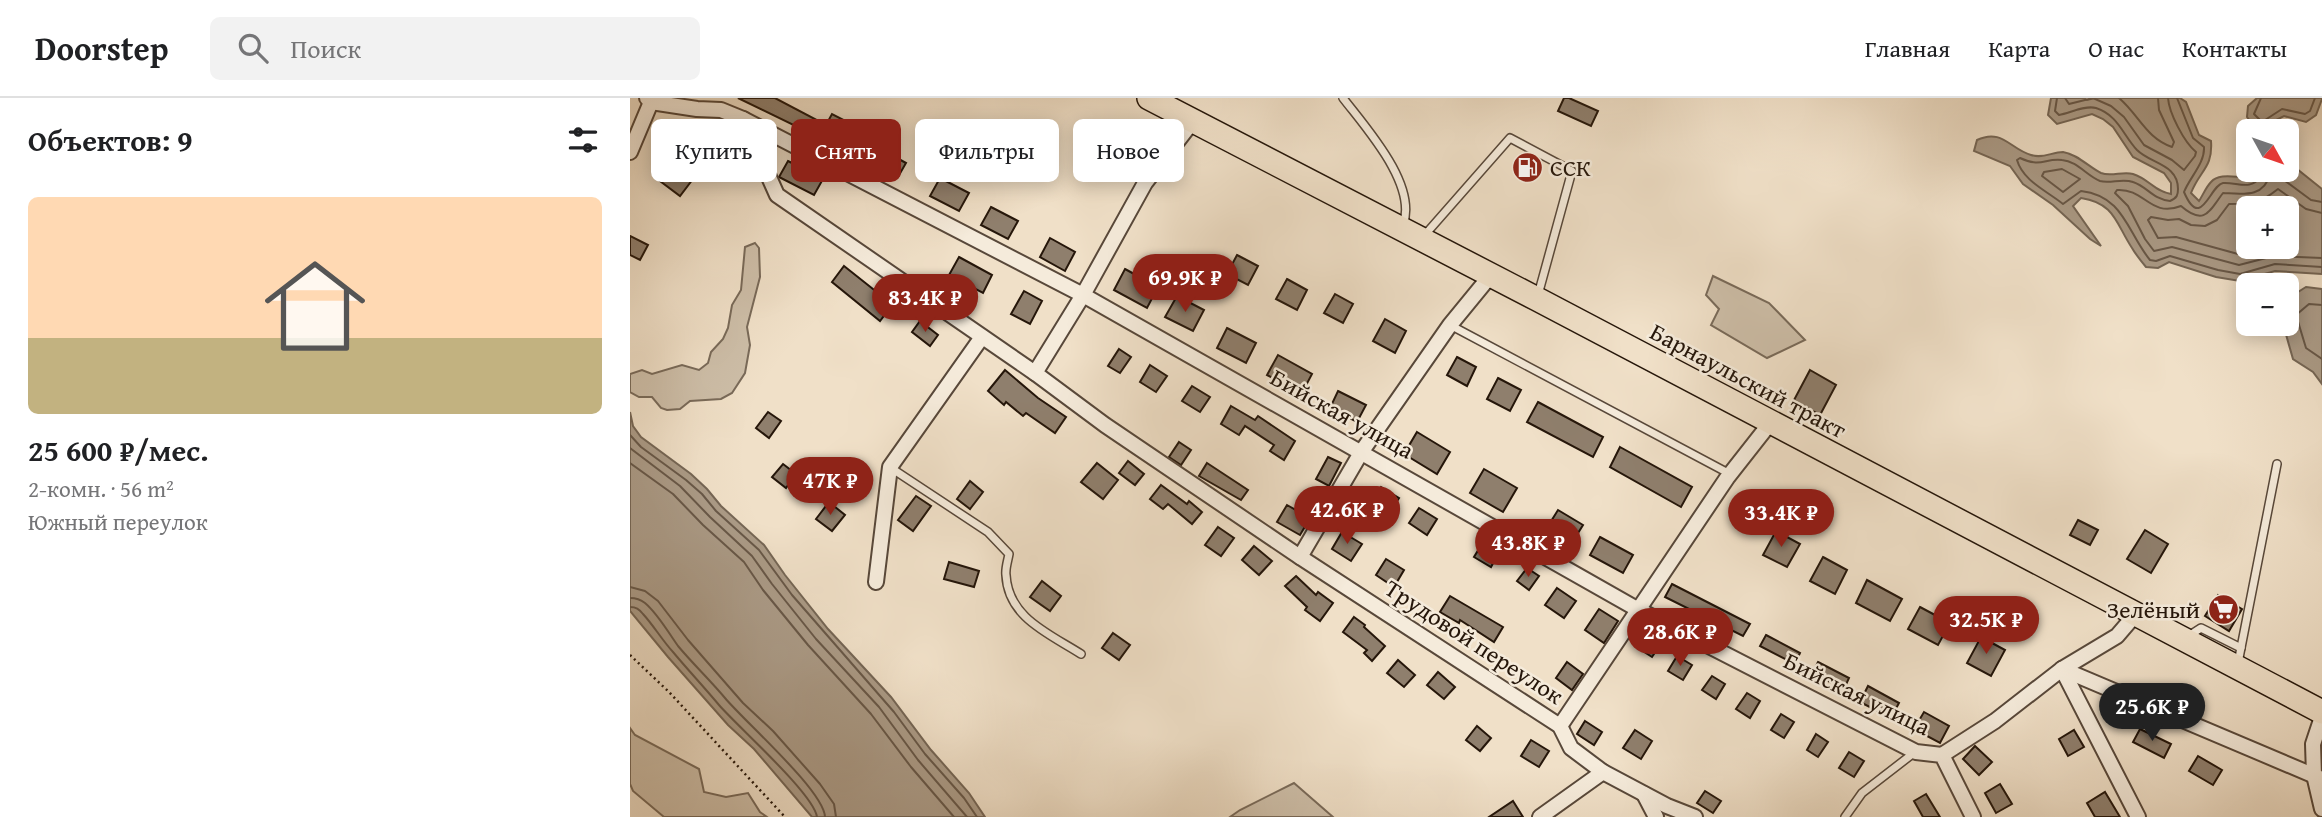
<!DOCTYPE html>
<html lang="ru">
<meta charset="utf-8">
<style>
:root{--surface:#fff;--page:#f2f2f2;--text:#202124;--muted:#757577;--line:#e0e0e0;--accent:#8f2418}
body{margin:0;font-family:"Gentium Book Plus",serif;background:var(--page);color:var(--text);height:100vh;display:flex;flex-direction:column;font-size:26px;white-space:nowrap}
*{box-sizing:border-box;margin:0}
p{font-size:23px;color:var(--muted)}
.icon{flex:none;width:38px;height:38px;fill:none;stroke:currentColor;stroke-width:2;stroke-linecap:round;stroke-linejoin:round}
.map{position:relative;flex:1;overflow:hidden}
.sheet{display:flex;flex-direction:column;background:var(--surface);width:630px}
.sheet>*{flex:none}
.hud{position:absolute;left:21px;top:21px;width:665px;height:63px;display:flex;gap:14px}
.needle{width:46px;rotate:130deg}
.fabs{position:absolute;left:1606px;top:21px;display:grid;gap:14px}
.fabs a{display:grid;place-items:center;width:63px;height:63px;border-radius:10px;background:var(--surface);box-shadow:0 4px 18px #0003;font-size:35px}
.price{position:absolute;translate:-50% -60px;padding:0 16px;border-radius:24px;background:var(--accent);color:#fff;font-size:23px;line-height:46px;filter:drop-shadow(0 2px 4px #0008)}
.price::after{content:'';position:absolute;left:50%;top:42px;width:21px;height:16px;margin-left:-10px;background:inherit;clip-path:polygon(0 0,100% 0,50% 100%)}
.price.current{background:#222;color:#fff}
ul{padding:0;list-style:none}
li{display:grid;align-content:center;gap:14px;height:371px;padding:0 28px}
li+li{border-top:2px solid var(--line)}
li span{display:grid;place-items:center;height:217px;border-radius:10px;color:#555}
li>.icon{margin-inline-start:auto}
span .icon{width:126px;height:126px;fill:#fffc;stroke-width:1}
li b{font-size:30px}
h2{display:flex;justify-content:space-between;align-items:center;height:84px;padding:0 28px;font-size:30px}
.pill{padding:0 24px;border-radius:10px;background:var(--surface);box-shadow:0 4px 18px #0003;font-size:24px;line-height:63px}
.pill.current{background:var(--accent);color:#fff}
header{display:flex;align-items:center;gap:42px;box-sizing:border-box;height:98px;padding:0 35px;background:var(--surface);border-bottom:2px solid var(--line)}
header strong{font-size:33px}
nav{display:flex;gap:38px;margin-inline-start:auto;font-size:24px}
.search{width:490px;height:63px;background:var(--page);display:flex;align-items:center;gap:18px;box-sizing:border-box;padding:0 24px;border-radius:10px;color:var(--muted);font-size:26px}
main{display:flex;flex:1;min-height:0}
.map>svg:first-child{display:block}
</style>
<header>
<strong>Doorstep</strong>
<div class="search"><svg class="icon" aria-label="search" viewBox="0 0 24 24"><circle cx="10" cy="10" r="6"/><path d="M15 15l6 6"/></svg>Поиск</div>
<nav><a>Главная</a><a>Карта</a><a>О нас</a><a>Контакты</a></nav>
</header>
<main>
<section class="sheet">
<h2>Объектов: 9<svg class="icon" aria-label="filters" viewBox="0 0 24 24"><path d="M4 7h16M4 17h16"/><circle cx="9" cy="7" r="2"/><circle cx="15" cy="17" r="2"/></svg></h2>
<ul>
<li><span style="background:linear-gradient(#ffd9b3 65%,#c2b280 0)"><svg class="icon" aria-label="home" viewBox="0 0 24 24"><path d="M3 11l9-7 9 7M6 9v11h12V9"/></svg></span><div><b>25 600 ₽/мес.</b><p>2-комн. · 56 m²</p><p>Южный переулок</p></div></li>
</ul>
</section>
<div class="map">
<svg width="1692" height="719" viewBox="0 0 1692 719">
<rect width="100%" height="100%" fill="#f0e0c8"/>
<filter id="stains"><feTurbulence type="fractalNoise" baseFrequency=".00286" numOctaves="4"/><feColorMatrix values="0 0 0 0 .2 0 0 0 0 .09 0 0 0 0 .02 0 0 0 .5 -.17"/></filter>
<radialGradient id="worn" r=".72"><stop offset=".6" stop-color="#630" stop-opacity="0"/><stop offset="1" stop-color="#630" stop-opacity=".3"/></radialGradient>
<!-- green -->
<g fill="#cdbea8" stroke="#796a59" stroke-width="2">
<polygon points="125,145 129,150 130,179 117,229 120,247 115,275 102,295 91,301 60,303 50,311 37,312 31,310 22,299 9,299 0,294 0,276 12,272 22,276 52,267 69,272 78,265 81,254 93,241 98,230 102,207 111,192 115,149"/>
<polygon points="1083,178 1139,205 1175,242 1137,260 1081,227 1089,211 1076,197"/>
<polygon points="0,630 5,637 69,671 74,694 96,699 118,695 130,714 137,719 34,719 3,693 0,686"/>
<polygon points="664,685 703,719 600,719 610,712"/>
</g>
<!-- water -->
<g fill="#ab9b87" stroke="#756655" stroke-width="2" fill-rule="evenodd">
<path d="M 1421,0 L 1454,0 L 1457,2 L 1465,0 L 1550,0 L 1556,4 L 1569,37 L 1581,43 C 1583,70 1570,72 1561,95 L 1569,103 C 1573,97 1576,89 1581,84 C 1591,73 1611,82 1624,78 L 1620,72 L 1657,72 L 1657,66 L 1662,67 L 1692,91 L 1692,176 L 1645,173 L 1610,183 L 1586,179 L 1539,164 L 1528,170 L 1516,169 C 1511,163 1506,157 1502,150 C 1486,126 1485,105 1451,100 L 1443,108 L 1471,148 L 1460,141 L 1423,107 L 1393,86 L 1380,68 L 1344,53 L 1347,42 C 1372,30 1380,51 1401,57 C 1413,61 1422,54 1433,54 C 1447,56 1459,69 1471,75 C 1481,79 1493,73 1503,76 C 1519,81 1524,93 1541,96 L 1541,85 L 1534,75 L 1503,59 L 1483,29 L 1473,21 L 1462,16 L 1427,26 L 1418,17 ZM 1657,110 L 1657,149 L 1619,149 L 1619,110 Z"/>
<polygon points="1627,0 1692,0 1692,1 1686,17 1676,24 1654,18 1642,24 1634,33 1624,28 1617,19 1618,8"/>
<polygon points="1676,189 1692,191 1692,286 1683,274 1663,261 1653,226 1657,226 1657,201"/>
<polygon points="0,314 3,328 11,339 61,376 77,391 91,408 134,447 155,477 198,531 261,599 301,652 339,695 355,719 182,719 124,651 98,627 38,559 0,513"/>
</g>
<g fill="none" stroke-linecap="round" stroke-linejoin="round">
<!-- shore -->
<g stroke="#685848" stroke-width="2">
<path d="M 1427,0 L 1425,13 L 1429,17 C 1440,15 1455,7 1466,10 C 1488,17 1493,37 1507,52 C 1521,66 1548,66 1548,91 C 1548,97 1547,100 1540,103 C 1522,101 1518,89 1503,84 C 1492,80 1480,86 1470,83 C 1457,78 1447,63 1432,62 C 1414,60 1412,70 1390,60 L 1387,62 C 1393,83 1417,93 1433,106 L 1451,93 C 1494,98 1497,134 1520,162 L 1526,163 L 1540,158 L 1588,172 L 1610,176 L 1645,166 L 1692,169"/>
<path d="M 1435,0 L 1439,6 L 1463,0 L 1481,8 L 1494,19 L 1514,47 L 1542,62 L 1554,72 L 1565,58 L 1566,54 C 1554,44 1539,15 1538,0"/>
<path d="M 1489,0 C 1509,17 1516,40 1542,49 L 1544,44 L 1529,12 L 1528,0"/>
<path d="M 1547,0 L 1563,40 L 1574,49 C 1575,65 1560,79 1554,94 C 1571,134 1580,87 1593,85 C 1607,84 1621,93 1630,79 L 1629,72"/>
<polyline points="1631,0 1624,16 1632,24 1652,11 1675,16 1680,13 1685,0"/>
<polygon points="1432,71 1450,81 1433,94 1412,78 1414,74"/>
<path d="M 1692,104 L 1681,102 L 1643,74 L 1640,76 C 1634,100 1613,96 1593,95 C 1580,112 1575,129 1551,108 C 1520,120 1515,90 1487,92 L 1485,95 L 1498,108 L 1515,141 L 1524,153 L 1542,149 L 1609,167 L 1644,158 L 1692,160"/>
<path d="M 1636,149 L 1608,156 L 1546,139 L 1528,140 L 1518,122 L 1521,119 L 1538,122 L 1549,121 L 1561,127 L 1575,128 L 1587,122 L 1599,106 C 1622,106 1629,106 1648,91 L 1676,111 L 1692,115"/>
<polyline points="1692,207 1679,206 1666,217 1676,250 1692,261"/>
<polyline points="0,337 11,349 56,382 72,396 86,413 129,452 162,497 264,614 295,656 334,700 347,719"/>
<polyline points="0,350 50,388 80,419 122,458 142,486 186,541 249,609 288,662 337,719"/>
<polyline points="0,365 43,396 73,427 114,464 133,492 178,547 241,616 281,669 324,719"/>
<polyline points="0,489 15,493 28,503 58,542 113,605 143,633 190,686 204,706 206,719"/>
<path d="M 0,500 C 6,500 10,501 15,505 C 28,516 38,534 48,548 C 63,566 80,582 95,600 C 115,624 194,693 195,719"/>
<path d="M 0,509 C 6,509 9,511 13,516 C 24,528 32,542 43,554 C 58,572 74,589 89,607 C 107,628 184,696 187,719"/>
</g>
</g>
<!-- building -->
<g fill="#8f7f6d" stroke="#25160a" stroke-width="2">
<polygon points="108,0 145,0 196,27 202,16 235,33 223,56"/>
<polygon points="934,0 939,0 968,13 961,28 928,13"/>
<polygon points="256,54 276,65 268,79 248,69"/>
<polygon points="49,57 69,73 50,98 30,83"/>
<polygon points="158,63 193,81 184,97 149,79"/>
<polygon points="310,80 339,95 329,113 300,98"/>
<polygon points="361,109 388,123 378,141 351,127"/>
<polygon points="0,138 18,147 10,162 0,157"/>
<polygon points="420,140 445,154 435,173 410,159"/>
<polygon points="607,157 628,168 618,187 597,176"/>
<polygon points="329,159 362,177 353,195 319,177"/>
<polygon points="214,168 248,195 250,191 265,203 250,223 202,184"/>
<polygon points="495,171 528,189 517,210 484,192"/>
<polygon points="657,181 677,192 667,212 646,201"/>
<polygon points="394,193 412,203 400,226 381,216"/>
<polygon points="705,196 723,206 713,225 694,215"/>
<polygon points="547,198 574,212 563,233 535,219"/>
<polygon points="755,221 776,233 765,255 743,243"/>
<polygon points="290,223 308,237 300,248 282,234"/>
<polygon points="597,230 626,245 616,265 587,250"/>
<polygon points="489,251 501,259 490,275 478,268"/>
<polygon points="648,257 682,276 672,295 637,277"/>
<polygon points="827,259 846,269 837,288 817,277"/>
<polygon points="520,267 537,278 526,294 510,284"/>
<polygon points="375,272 408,300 436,319 425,335 396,315 393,318 376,304 374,307 358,293"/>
<polygon points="1180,272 1206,287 1190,317 1164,302"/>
<polygon points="868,280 891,292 880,313 857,301"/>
<polygon points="562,288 580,299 570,314 552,303"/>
<polygon points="708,293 736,307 727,324 700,310"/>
<polygon points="908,304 973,339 963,359 897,324"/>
<polygon points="601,308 625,322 628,318 665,343 654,362 640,353 644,347 615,328 609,337 591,326"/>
<polygon points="138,314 151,323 139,340 126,330"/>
<polygon points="787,334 820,354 807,376 774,356"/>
<polygon points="549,344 561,352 551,367 539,359"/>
<polygon points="990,349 1062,389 1051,409 980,369"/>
<polygon points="698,359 711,365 699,388 686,381"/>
<polygon points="498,363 514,376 505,387 489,375"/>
<polygon points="467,365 488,382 473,401 451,384"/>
<polygon points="577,365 618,392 611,402 569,378"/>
<polygon points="153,366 166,376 156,390 142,379"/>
<polygon points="854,371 887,390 873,414 840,395"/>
<polygon points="226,373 241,384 227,402 212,390"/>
<polygon points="340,383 353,394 340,411 327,401"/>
<polygon points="531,387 557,406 559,403 572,414 562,426 538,406 533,411 520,401"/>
<polygon points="751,389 769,400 760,414 742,403"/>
<polygon points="286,398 301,408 283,433 268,422"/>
<polygon points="199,404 215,417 202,433 186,421"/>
<polygon points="657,407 680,420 670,437 647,424"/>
<polygon points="789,410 807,421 797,437 779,425"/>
<polygon points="928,412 953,427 940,448 915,433"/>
<polygon points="1448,422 1468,432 1460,447 1440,437"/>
<polygon points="588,429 604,440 591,458 575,447"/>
<polygon points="1515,432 1538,446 1521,475 1497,461"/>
<polygon points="1146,433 1170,446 1157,469 1133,457"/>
<polygon points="712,434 732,446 721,463 702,451"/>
<polygon points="970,439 1003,457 993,475 960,457"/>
<polygon points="852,446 868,456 861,469 844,459"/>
<polygon points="624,448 642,463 629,477 612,462"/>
<polygon points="1193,459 1217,472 1205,496 1180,483"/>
<polygon points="756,461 774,472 764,489 746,477"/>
<polygon points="319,464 349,473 344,489 314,481"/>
<polygon points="897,470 909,478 899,492 887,483"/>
<polygon points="666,478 686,497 688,494 703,505 690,523 675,512 677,509 655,488"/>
<polygon points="1237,482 1272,501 1260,523 1226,505"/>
<polygon points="412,483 431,498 420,513 400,499"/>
<polygon points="1042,486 1120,526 1113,538 1035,499"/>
<polygon points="927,490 946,503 934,520 915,507"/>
<polygon points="1588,497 1612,511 1599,533 1575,518"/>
<polygon points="820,498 873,529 864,544 830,522 829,525 810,514"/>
<polygon points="1290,509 1320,525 1308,547 1278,531"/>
<polygon points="969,511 988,523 974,545 955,532"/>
<polygon points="724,519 735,527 734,529 755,548 742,563 734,555 737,552 713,534"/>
<polygon points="483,535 500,547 489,562 472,550"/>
<polygon points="1136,537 1170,555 1165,566 1130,548"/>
<polygon points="1015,538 1030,547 1022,559 1008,550"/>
<polygon points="1351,539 1375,552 1361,578 1337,565"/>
<polygon points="1047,558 1062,567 1053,582 1038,573"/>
<polygon points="768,562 785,577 774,589 757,575"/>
<polygon points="937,564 953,576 942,592 926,580"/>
<polygon points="1188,564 1219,580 1214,591 1182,575"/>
<polygon points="808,574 825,589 814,601 797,587"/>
<polygon points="1082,578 1095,586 1086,601 1072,592"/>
<polygon points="1238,588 1269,605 1261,620 1230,604"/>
<polygon points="1117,595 1130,603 1120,620 1106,611"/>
<polygon points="1294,614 1319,628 1310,645 1284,631"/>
<polygon points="1151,616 1164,624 1154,640 1141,632"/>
<polygon points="955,623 972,634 964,647 947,636"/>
<polygon points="847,628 861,640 850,653 836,642"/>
<polygon points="1510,631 1541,646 1534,660 1503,644"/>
<polygon points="1005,632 1022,643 1011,661 993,650"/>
<polygon points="1444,632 1454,649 1438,658 1429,641"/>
<polygon points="1186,636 1198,644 1188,659 1177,652"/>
<polygon points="901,642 919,653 909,669 891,658"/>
<polygon points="1345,648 1362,664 1349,677 1333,661"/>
<polygon points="1219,654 1234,663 1224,679 1209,670"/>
<polygon points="1568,658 1592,672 1583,687 1559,673"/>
<polygon points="1370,686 1382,706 1366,715 1355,695"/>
<polygon points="1075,693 1091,703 1083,715 1067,705"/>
<polygon points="1475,694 1490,719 1465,719 1457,705"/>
<polygon points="1296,696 1310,719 1293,719 1284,703"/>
<polygon points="883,703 893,719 859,719"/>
</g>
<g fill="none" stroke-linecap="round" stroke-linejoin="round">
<defs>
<g id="service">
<path d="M 713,0 C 736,30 788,87 773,127"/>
<polyline points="793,139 880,40 942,73 908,197"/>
<polyline points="820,227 1100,376"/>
<path d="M 261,370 L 358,434 L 379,456 C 378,462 375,471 376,477 C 378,520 420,536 451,556"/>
<polyline points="1557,539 1571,530 1611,550"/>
<polyline points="1608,565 1647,366"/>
<polyline points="1215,719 1232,695 1285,654"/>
</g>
<g id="minor">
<polyline points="21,4 67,11 91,12 113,21 453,197 1007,511 1286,654 1312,657 1343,719"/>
<polyline points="113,21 147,97 405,275 475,327 670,459 930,628 941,650 973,674 1037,708 1065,719"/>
<polyline points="0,54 21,4 17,0"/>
<polyline points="405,275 453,197 515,85 563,23"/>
<polyline points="670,459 732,353 820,227 861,177"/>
<polyline points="246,484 260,369 352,239"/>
<polyline points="1432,571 1692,681"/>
<polyline points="1432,571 1508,719"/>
<polyline points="1692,619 1683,646 1684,677 1692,711"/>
<polyline points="930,628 1097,380 1141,324"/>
<polyline points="1312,657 1365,623 1432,571 1487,538 1505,517"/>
<polyline points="1014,696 1026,719"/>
<polyline points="910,719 973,674"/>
</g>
<polyline id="primary" points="519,0 907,201 1692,614"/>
</defs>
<!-- service casing -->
<use href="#service" stroke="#58483a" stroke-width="10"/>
<!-- minor casing -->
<use href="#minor" stroke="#58483a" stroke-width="18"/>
<!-- primary casing -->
<use href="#primary" stroke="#25160a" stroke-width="26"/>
<!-- path -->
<polyline stroke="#25160a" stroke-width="2.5" stroke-dasharray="2 3.5" stroke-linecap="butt" points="0,557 39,594 155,719"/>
<!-- service -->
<use href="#service" stroke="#f5ebdb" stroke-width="7"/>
<!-- minor -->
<use href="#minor" stroke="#f5ebdb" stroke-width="14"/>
<!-- primary -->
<use href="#primary" stroke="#f0e0c8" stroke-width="23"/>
</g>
<!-- icons -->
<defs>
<symbol id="fuel-disc" viewBox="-11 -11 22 22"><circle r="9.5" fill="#8f2418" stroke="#f5ebdb"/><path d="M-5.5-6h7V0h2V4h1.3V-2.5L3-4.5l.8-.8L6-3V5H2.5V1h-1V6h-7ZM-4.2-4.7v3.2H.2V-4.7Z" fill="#fff"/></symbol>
<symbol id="supermarket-disc" viewBox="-11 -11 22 22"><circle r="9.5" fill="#8f2418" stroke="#f5ebdb"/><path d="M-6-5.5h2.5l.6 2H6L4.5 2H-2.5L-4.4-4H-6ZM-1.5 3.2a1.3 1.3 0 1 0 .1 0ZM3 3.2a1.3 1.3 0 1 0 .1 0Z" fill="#fff"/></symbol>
</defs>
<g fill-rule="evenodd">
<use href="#fuel-disc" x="880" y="52" width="35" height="35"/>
<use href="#supermarket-disc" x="1576" y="494" width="35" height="35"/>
</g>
<g text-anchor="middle" stroke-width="5" stroke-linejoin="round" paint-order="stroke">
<!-- poi labels -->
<g font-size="24" fill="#25160a" stroke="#f5ebdb" text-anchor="start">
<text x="920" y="78">ССК</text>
<text x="1570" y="520" text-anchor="end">Зелёный</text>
</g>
<!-- street labels -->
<g font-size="24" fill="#25160a" stroke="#f5ebdb">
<text transform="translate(1118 283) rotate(28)" y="8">Барнаульский тракт</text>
<text transform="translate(712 316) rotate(29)" y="8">Бийская улица</text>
<text transform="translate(844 544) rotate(33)" y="8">Трудовой переулок</text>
<text transform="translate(1227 596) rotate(26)" y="8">Бийская улица</text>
</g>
</g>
<rect width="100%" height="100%" filter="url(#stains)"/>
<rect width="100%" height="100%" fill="url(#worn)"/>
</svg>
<div class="fabs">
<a><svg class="needle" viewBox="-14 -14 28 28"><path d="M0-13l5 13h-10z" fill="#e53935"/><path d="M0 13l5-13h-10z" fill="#757577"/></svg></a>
<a>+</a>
<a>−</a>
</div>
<b class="price" style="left:555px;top:216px">69.9K ₽</b>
<b class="price" style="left:295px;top:236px">83.4K ₽</b>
<b class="price" style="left:200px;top:419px">47K ₽</b>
<b class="price" style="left:717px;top:448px">42.6K ₽</b>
<b class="price" style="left:1151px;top:451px">33.4K ₽</b>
<b class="price" style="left:898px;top:481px">43.8K ₽</b>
<b class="price" style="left:1356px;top:558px">32.5K ₽</b>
<b class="price" style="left:1050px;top:570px">28.6K ₽</b>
<b class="price current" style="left:1522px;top:645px">25.6K ₽</b>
<div class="hud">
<a class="pill">Купить</a>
<a class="pill current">Снять</a>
<a class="pill">Фильтры</a>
<a class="pill">Новое</a>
</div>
</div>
</main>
